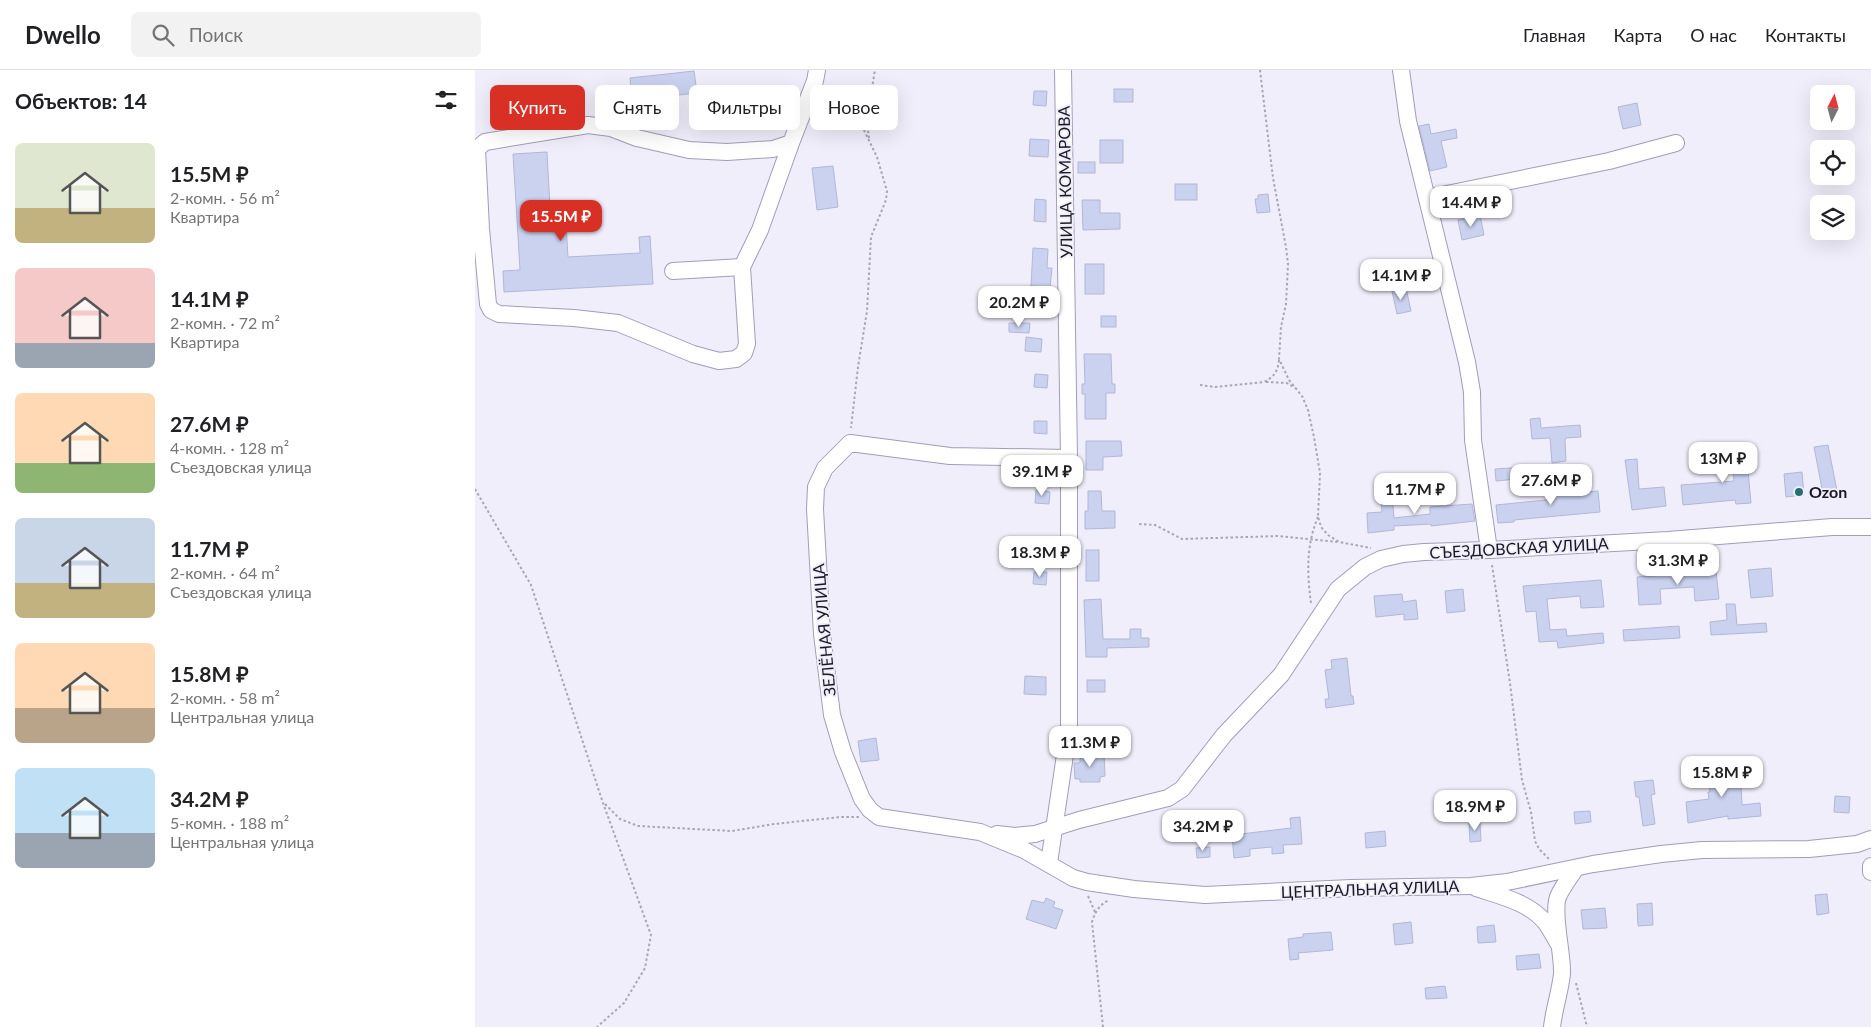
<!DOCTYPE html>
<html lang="ru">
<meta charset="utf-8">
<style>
:root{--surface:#fff;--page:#f2f2f2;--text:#202124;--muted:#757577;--line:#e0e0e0;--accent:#d93025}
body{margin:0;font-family:Lato,sans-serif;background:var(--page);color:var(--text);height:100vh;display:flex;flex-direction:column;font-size:19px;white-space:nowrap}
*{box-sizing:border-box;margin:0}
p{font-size:16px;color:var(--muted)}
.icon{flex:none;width:28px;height:28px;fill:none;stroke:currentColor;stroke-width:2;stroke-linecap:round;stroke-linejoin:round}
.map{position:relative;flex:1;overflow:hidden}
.sheet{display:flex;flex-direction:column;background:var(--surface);width:475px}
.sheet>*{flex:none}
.guide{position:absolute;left:15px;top:15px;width:475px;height:45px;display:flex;gap:10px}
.needle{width:32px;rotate:6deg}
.controls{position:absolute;left:1335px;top:15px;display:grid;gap:10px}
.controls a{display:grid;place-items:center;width:45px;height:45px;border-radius:8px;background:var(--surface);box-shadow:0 5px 20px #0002;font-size:25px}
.price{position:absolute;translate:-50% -42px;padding:0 11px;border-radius:10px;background:#fff;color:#222;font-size:16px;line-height:32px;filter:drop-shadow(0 1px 2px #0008)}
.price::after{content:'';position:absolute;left:50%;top:30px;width:15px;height:11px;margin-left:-8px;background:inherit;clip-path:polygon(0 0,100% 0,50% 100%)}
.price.on{background:var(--accent);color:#fff}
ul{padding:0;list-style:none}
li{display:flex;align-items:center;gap:15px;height:125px;padding:0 15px}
li span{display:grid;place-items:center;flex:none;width:140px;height:100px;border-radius:8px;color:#555}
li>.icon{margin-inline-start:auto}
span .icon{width:60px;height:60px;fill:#fffc;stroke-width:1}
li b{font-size:21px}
h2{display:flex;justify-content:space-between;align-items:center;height:60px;padding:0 15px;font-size:21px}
.tag{padding:0 18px;border-radius:8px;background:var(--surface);box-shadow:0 5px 20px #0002;font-size:18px;line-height:45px}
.tag.on{background:var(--accent);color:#fff}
header{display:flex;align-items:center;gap:30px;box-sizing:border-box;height:70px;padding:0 25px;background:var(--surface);border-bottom:1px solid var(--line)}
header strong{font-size:24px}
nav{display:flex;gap:28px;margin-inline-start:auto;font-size:18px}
.search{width:350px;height:45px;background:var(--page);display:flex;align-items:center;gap:12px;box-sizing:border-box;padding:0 18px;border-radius:8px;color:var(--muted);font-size:19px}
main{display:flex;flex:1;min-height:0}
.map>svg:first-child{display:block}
</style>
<header>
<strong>Dwello</strong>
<div class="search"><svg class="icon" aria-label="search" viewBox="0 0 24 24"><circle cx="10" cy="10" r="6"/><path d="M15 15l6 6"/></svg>Поиск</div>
<nav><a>Главная</a><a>Карта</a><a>О нас</a><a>Контакты</a></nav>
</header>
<main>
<section class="sheet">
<h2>Объектов: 14<svg class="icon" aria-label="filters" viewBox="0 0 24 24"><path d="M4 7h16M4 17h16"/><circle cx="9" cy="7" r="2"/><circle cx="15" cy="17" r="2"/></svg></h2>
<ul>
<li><span style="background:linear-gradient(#dfe7d0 65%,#c2b280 0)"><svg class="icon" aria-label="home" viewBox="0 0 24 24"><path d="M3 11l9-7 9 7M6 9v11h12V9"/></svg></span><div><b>15.5M ₽</b><p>2-комн. · 56 m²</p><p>Квартира</p></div></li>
<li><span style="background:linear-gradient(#f6c9c9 75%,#9aa5b1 0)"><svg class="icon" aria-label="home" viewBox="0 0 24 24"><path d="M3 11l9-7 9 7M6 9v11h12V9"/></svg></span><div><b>14.1M ₽</b><p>2-комн. · 72 m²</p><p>Квартира</p></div></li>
<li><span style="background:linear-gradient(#ffd9b3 70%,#8fb573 0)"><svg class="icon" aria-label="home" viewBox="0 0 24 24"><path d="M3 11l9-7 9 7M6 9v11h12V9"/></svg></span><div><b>27.6M ₽</b><p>4-комн. · 128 m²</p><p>Съездовская улица</p></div></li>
<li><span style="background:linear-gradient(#c9d6e8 65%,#c2b280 0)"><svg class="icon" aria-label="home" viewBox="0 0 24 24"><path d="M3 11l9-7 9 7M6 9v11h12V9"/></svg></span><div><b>11.7M ₽</b><p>2-комн. · 64 m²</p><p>Съездовская улица</p></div></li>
<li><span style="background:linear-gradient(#ffd9b3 65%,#b9a48a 0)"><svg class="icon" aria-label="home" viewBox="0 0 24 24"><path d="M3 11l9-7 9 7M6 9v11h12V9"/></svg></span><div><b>15.8M ₽</b><p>2-комн. · 58 m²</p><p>Центральная улица</p></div></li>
<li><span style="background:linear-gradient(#bfe0f5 65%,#9aa5b1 0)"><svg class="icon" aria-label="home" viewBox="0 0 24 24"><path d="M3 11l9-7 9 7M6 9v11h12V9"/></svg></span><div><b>34.2M ₽</b><p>5-комн. · 188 m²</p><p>Центральная улица</p></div></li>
</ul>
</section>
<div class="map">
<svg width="1396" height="957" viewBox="0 0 1396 957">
<rect width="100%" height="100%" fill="#f1eefb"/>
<!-- building -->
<g fill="#cad2f0" stroke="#b1b8d5">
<polygon points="219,1 222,23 157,30 155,8"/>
<rect x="639" y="19" width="19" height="13"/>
<polygon points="559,21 572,21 571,36 558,35"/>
<polygon points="1162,33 1166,55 1148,59 1143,37"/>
<polygon points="954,54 956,64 981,59 982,68 966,71 972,97 955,101 944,56"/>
<polygon points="555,69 574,70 573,87 554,86"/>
<rect x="625" y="70" width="23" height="23"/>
<polygon points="72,82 75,137 90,136 93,187 165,183 164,167 175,166 178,214 29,222 28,201 45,200 38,84"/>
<rect x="603" y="92" width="17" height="11"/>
<polygon points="358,96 363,137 342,140 337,98"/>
<rect x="700" y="114" width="22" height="16"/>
<polygon points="793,124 795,142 782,143 780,129 783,129 783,125"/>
<polygon points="560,129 571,130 571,152 559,151"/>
<polygon points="607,130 625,130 625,143 645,143 645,159 608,160"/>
<polygon points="1005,145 1009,165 987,170 983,150"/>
<polygon points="558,178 573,179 572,198 577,198 575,218 556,216"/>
<rect x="610" y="194" width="19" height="30"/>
<polygon points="931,218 936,241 922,244 917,221"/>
<rect x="626" y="246" width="15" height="11"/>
<polygon points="534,253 555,253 554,263 534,262"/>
<polygon points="551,267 567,269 566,282 550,281"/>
<polygon points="609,284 636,284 637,314 640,314 640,323 631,323 631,349 610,349 610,324 607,324 607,314 610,314"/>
<polygon points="560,304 573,305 572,318 559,317"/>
<polygon points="1065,348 1066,358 1105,355 1106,367 1091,368 1090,370 1091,391 1077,393 1075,368 1057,369 1055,349"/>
<polygon points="559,351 572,351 572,364 559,363"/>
<polygon points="611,371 646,371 647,386 628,387 628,400 611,400"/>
<polygon points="1353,375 1363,426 1349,429 1339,377"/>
<polygon points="1274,378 1275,390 1272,390 1276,433 1261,434 1260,430 1208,435 1206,415 1259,411 1257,392 1251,392 1250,380"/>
<polygon points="1162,389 1164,419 1189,417 1191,436 1157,440 1150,390"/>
<polygon points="1052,397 1053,408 1021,411 1020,399"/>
<polygon points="1327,402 1329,425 1311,427 1309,404"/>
<polygon points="916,413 919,448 955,444 955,437 997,434 1000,451 956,456 956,454 919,456 919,460 893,463 892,443 907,442 904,414"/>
<polygon points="1098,417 1098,423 1123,421 1125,442 1039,450 1039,452 1023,453 1021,435 1080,429 1079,418"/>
<polygon points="561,420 575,422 574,434 560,433"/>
<polygon points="613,421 626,421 627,441 640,441 640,458 610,459 610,441 613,441"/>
<rect x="611" y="480" width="13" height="31"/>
<polygon points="1296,498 1298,526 1276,528 1273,500"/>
<polygon points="1241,501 1244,529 1220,531 1219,517 1185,519 1186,534 1164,535 1162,507"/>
<polygon points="559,502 572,502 571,515 558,514"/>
<polygon points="1126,510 1129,537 1106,538 1105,526 1072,529 1075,560 1091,559 1092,566 1128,563 1129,573 1083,578 1082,571 1064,572 1061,541 1051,542 1048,516"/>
<polygon points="988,519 990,541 972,543 970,521"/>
<polygon points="927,524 928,532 941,530 943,549 929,550 929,544 901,547 899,526"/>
<polygon points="626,529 628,569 655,569 655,559 666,559 666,568 674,568 674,577 632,578 632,587 611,587 609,530"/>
<polygon points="1251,534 1260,534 1262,555 1291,553 1292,562 1236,565 1235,552 1252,550"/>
<polygon points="1204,556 1205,568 1149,571 1148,560"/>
<polygon points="872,588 876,626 878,626 879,634 851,638 850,629 854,629 850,600 857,599 856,590"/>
<polygon points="550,606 571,607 571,625 549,624"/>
<rect x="612" y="610" width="18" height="12"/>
<polygon points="401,668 404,690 386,692 383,671"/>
<polygon points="629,684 630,706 625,707 625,712 605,712 605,709 600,709 599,693 605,693 605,685"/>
<polygon points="1232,697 1265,697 1267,735 1285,733 1286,746 1253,749 1253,746 1213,753 1211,732 1234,729 1233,722 1235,722"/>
<polygon points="1178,710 1180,724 1176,725 1180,754 1168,756 1164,727 1161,727 1159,712"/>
<polygon points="1360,726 1375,727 1374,743 1359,742"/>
<polygon points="1115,741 1116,752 1100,754 1099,742"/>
<polygon points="825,747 827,774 808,775 809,783 797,784 797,777 775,779 775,786 759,788 757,765 816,758 815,748"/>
<polygon points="994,753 1005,753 1006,771 995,772"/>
<polygon points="910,761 911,776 891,778 890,763"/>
<polygon points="735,777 735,787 722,788 721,778"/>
<polygon points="1352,824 1354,843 1342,845 1340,825"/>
<polygon points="571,828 580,832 578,837 588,840 581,859 551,849 557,830 569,833"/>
<polygon points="1177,833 1178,855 1163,856 1162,834"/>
<polygon points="1130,838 1132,858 1108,859 1106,840"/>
<polygon points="936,852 938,873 920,875 918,854"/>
<polygon points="1019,855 1021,872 1003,873 1002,857"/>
<polygon points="856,862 858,880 823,883 824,889 815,890 813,869 828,867 828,864"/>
<polygon points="1064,884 1066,898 1042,900 1041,886"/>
<polygon points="970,916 972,928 951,929 950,918"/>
</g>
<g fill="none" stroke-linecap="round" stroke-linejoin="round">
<defs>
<g id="minor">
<polyline points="926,0 933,51 992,292 997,322 998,370 1014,480"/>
<polyline points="316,73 285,160 267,197 272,274 269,283 261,289 244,291 218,284 143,253 99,248 24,244 16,240 13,234 6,159 2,79 10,72 113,55 136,58 162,68 214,80 252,82 298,79 316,73 340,11 342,0"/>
<polyline points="952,128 1134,91 1201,73"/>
<polyline points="198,201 267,197"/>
<polyline points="594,388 475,386 375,373 350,398 341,417 340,439 347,564 357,645 368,682 387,729 395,740 404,747 505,762 549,780 598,808 612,812 659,819 730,825 876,818 996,816 1032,812 1118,794 1186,784 1227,780 1334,779 1382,774 1396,769"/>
<polyline points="522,764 540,766 560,764 604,750 693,728 707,719 749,665 806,605 863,519 890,497 906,489 928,484 949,482 1014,480 1193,470 1357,457 1396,457"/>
<polyline points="574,793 594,658 594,388 588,0"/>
<polyline points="1396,796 1396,802"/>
<path d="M 1001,818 C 1025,826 1054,832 1071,853 C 1075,859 1079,866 1083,873"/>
<path d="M 1077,957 C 1079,939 1085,922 1087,904 C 1088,884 1077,843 1083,827 C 1087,817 1095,807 1101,798"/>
</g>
</defs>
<!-- minor casing -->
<use href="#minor" stroke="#a29cb8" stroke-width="18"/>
<!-- path -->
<g stroke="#a9a6b3" stroke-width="2" stroke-dasharray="2.5 2.5" stroke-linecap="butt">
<polyline points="785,0 798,108 811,177 813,194 811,234 806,257 804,289 814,310 827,326 833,340 839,367 845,403 843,447 846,457 853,465 864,472 896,478"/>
<polyline points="352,20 371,35 387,56 402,87 412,121 411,130 396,167 392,241 383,297 376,358"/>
<path d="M 371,35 C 398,40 396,20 400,0"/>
<polyline points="394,68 392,53 395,28"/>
<polyline points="791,312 812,313 820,318"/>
<path d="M 725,315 L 740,317 L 789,312 C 799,307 803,301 804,290"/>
<polyline points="0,419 56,515 128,733 176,865 170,898 149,933 122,957"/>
<polyline points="664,454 680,455 707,469 804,466 862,472"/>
<polyline points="1017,495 1035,613 1047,710 1056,742 1060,771 1064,779 1074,789"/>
<path d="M 836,533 C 832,504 831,475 843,447"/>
<polyline points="130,734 145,749 163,756 257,761 299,754 365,747 384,747"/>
<polyline points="613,826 620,842"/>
<polyline points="1101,913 1112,957"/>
<path d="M 628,957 L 617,852 C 620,842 624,835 634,830"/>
</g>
<!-- minor -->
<use href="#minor" stroke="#fff" stroke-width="16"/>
</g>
<!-- markers -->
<circle fill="#267170" stroke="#f1eefb" stroke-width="2" cx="1324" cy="422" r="5"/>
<g text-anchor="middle" stroke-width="4" stroke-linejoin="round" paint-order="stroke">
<!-- street labels -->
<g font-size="16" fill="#1a1823" stroke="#f1eefb">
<text transform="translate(590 112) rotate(-91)" y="6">УЛИЦА КОМАРОВА</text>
<text transform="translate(1044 478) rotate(-3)" y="6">СЪЕЗДОВСКАЯ УЛИЦА</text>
<text transform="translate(349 560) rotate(-95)" y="6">ЗЕЛЁНАЯ УЛИЦА</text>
<text transform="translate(895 819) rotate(-2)" y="6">ЦЕНТРАЛЬНАЯ УЛИЦА</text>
</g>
<!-- poi labels -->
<g font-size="16" font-weight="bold" fill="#1a1823" stroke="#f1eefb" text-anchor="start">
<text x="1334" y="428">Ozon</text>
</g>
</g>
</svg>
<div class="controls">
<a><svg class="needle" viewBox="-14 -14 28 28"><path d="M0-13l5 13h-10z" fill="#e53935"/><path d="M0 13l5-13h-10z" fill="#757577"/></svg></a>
<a><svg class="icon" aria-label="locate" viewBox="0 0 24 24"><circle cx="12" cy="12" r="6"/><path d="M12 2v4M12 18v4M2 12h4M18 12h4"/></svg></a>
<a><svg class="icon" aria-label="layers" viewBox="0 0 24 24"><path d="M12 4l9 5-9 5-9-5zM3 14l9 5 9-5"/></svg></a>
</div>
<b class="price" style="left:996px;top:158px">14.4M ₽</b>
<b class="price on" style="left:86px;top:172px">15.5M ₽</b>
<b class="price" style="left:926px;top:231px">14.1M ₽</b>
<b class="price" style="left:544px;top:258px">20.2M ₽</b>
<b class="price" style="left:1248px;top:414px">13M ₽</b>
<b class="price" style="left:567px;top:427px">39.1M ₽</b>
<b class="price" style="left:1076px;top:436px">27.6M ₽</b>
<b class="price" style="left:940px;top:445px">11.7M ₽</b>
<b class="price" style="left:565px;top:508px">18.3M ₽</b>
<b class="price" style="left:1203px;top:516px">31.3M ₽</b>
<b class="price" style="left:615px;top:698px">11.3M ₽</b>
<b class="price" style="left:1247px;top:728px">15.8M ₽</b>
<b class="price" style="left:1000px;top:762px">18.9M ₽</b>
<b class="price" style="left:728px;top:782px">34.2M ₽</b>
<div class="guide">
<a class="tag on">Купить</a>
<a class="tag">Снять</a>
<a class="tag">Фильтры</a>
<a class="tag">Новое</a>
</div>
</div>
</main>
